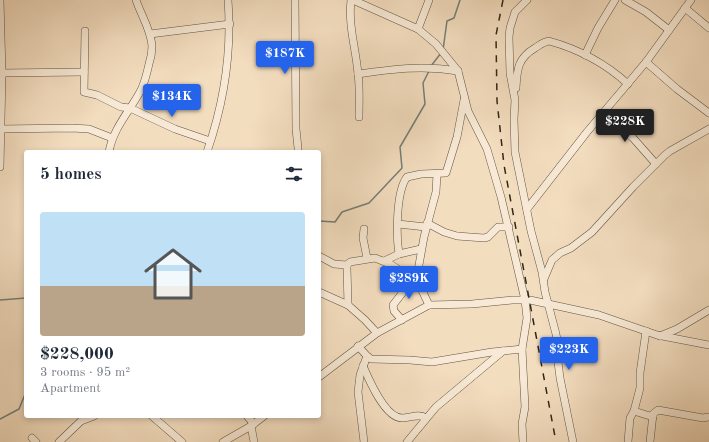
<!DOCTYPE html>
<meta charset="utf-8">
<style>
:root{--surface:#fff;--page:#f2f2f3;--text:#1f2937;--muted:#747a83;--accent:#2563eb}
body{margin:0;font-family:"Old Standard TT",serif;background:var(--page);color:var(--text);height:100vh;display:flex;flex-direction:column;font-size:15px;white-space:nowrap}
*{box-sizing:border-box;margin:0}
p{font-size:13px;color:var(--muted)}
.icon{flex:none;width:22px;height:22px;fill:none;stroke:currentColor;stroke-width:2;stroke-linecap:round;stroke-linejoin:round}
.map{position:relative;flex:1;overflow:hidden}
.panel{position:absolute;left:24px;top:150px;width:297px;height:268px;display:flex;flex-direction:column;background:var(--surface);border-radius:4px;box-shadow:0 2px 6px #0003}
.panel>*{flex:none}
.price{position:absolute;translate:-50% -34px;padding:0 9px;border-radius:4px;background:var(--accent);color:#fff;font-size:13px;line-height:26px;filter:drop-shadow(0 1px 2px #0008)}
.price::after{content:'';position:absolute;left:50%;top:24px;width:12px;height:9px;margin-left:-6px;background:inherit;clip-path:polygon(0 0,100% 0,50% 100%)}
.price.on{background:#222;color:#fff}
ul{padding:0;list-style:none}
li{display:grid;align-content:center;gap:8px;height:212px;padding:0 16px}
li span{display:grid;place-items:center;height:124px;border-radius:4px;color:#555}
li>.icon{margin-inline-start:auto}
span .icon{width:72px;height:72px;fill:#fffc;stroke-width:1}
li b{font-size:17px}
h2{display:flex;justify-content:space-between;align-items:center;height:48px;padding:0 16px;font-size:17px}
.map>svg:first-child{display:block}
</style>
<div class="map">
<svg width="709" height="442" viewBox="0 0 709 442">
<rect width="100%" height="100%" fill="#f3ddbf"/>
<filter id="stains"><feTurbulence type="fractalNoise" baseFrequency=".005" numOctaves="4"/><feColorMatrix values="0 0 0 0 .2 0 0 0 0 .09 0 0 0 0 .02 0 0 0 .5 -.17"/></filter>
<radialGradient id="worn" r=".72"><stop offset=".6" stop-color="#630" stop-opacity="0"/><stop offset="1" stop-color="#630" stop-opacity=".3"/></radialGradient>
<g fill="none" stroke-linecap="round" stroke-linejoin="round">
<!-- stream -->
<g stroke="#737f7a" stroke-width="1.5">
<polyline points="443,50 447,21 454,18 460,0"/>
<polyline points="431,66 441,53"/>
<polyline points="319,221 335,222 342,212 369,203 402,168 400,147 425,104 423,83 429,71"/>
<polyline points="0,300 26,298"/>
<polyline points="0,419 19,409 26,392"/>
</g>
<defs>
<g id="minor">
<polyline points="295,0 296,129 298,148"/>
<path d="M 351,0 C 348,26 356,49 358,74 C 360,88 359,103 359,117"/>
<polyline points="353,0 418,29 436,44 458,71 468,111 487,149 501,197 525,300 527,318 522,349 525,407 522,424 523,442"/>
<polyline points="527,0 515,12 510,28 509,37 510,73 515,100 514,119 515,152 531,231 542,272 545,292 556,334 559,351 558,362 560,378 573,442"/>
<polyline points="625,0 646,12 669,30"/>
<polyline points="685,8 709,28"/>
<polyline points="418,29 429,0"/>
<polyline points="85,31 84,92 97,95 121,107 130,108 175,129 210,141"/>
<polyline points="150,34 230,24"/>
<polyline points="585,55 598,28 615,0"/>
<polyline points="646,62 677,89 709,113"/>
<polyline points="0,73 84,72"/>
<path d="M 358,74 C 393,69 423,65 458,71"/>
<path d="M 516,88 C 517,69 518,58 535,48 C 540,45 543,42 549,41 C 578,49 606,64 628,84"/>
<polyline points="604,113 633,138 656,164"/>
<polyline points="0,129 72,128 89,129 112,138"/>
<path d="M 109,152 C 113,128 130,111 141,90 C 145,82 147,73 149,64 C 151,58 152,52 152,46 C 151,30 141,15 136,0"/>
<path d="M 207,152 C 224,103 232,52 228,0"/>
<polyline points="0,167 2,73 0,0"/>
<polyline points="527,209 587,132 646,62 691,0"/>
<polyline points="427,223 444,232 457,236 484,238 488,237 498,227 509,227"/>
<polyline points="398,224 426,227"/>
<polyline points="364,229 363,238 367,258"/>
<path d="M 399,254 C 396,236 396,191 407,177 L 421,174 L 446,173 L 457,137 L 464,100"/>
<polyline points="319,256 334,264 347,265"/>
<polyline points="384,261 399,254 421,249"/>
<polyline points="544,279 552,260 560,253 571,248 592,232 633,187 665,155 670,151 709,129"/>
<polyline points="319,292 348,305 365,320 377,333"/>
<polyline points="348,305 347,268 347,265 350,262 375,258 390,264 416,281"/>
<polyline points="429,305 417,280 417,276 424,237 436,192 437,174"/>
<polyline points="402,320 394,311 393,305 407,287 417,280"/>
<polyline points="660,336 677,329 709,310"/>
<polyline points="358,346 367,356 371,359 410,360 432,362 492,352 522,349"/>
<path d="M 363,366 C 369,380 385,418 402,418 C 410,418 419,413 426,418"/>
<polyline points="319,377 377,333 429,305 472,304 512,300 530,300 599,315 657,335 709,345"/>
<polyline points="634,411 653,417"/>
<polyline points="152,416 182,442"/>
<polyline points="247,416 254,424"/>
<polyline points="251,426 254,442"/>
<polyline points="32,438 36,442"/>
<polyline points="59,442 81,421 94,416"/>
<polyline points="223,442 251,426 264,416"/>
<polyline points="364,442 358,392 360,375 367,356"/>
<polyline points="407,442 436,407 503,351"/>
<polyline points="628,442 630,418 634,411 640,388 640,373 646,331"/>
<polyline points="650,442 653,414 658,410 703,418 709,417"/>
</g>
</defs>
<!-- minor casing -->
<use href="#minor" stroke="#625442" stroke-width="8"/>
<!-- minor -->
<use href="#minor" stroke="#f7e9d5" stroke-width="7"/>
<!-- rail -->
<polyline stroke="#312618" stroke-width="1.5" stroke-dasharray="7 7" stroke-linecap="butt" points="503,0 496,35 497,101 504,165 556,442"/>
</g>
<rect width="100%" height="100%" filter="url(#stains)"/>
<rect width="100%" height="100%" fill="url(#worn)"/>
</svg>
<b class="price" style="left:285px;top:75px">$187K</b>
<b class="price" style="left:172px;top:118px">$134K</b>
<b class="price on" style="left:625px;top:143px">$228K</b>
<b class="price" style="left:409px;top:300px">$289K</b>
<b class="price" style="left:569px;top:371px">$223K</b>
<section class="panel">
<h2>5 homes<svg class="icon" aria-label="filters" viewBox="0 0 24 24"><path d="M4 7h16M4 17h16"/><circle cx="9" cy="7" r="2"/><circle cx="15" cy="17" r="2"/></svg></h2>
<ul>
<li><span style="background:linear-gradient(#bfe0f5 60%,#b9a48a 0)"><svg class="icon" aria-label="home" viewBox="0 0 24 24"><path d="M3 11l9-7 9 7M6 9v11h12V9"/></svg></span><div><b>$228,000</b><p>3 rooms · 95 m²</p><p>Apartment</p></div></li>
</ul>
</section>
</div>
